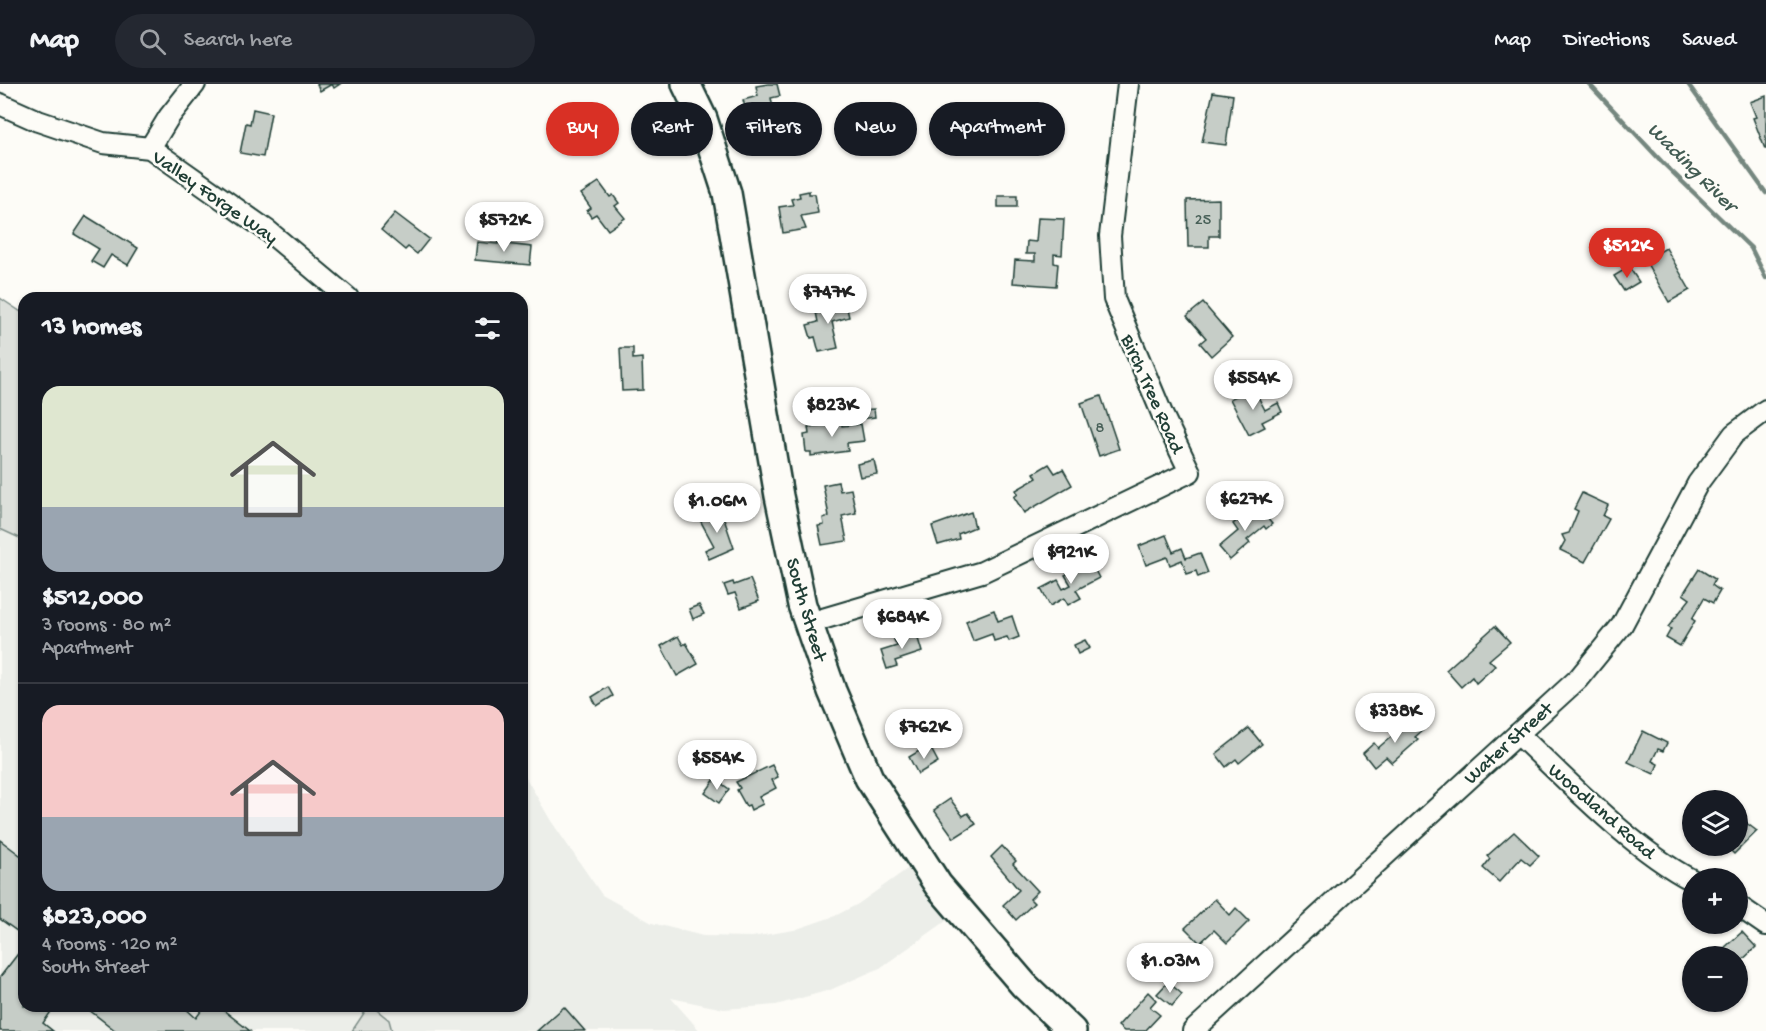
<!DOCTYPE html>
<meta charset="utf-8">
<style>
:root{--surface:#171b24;--page:#242831;--text:#f1f3f6;--muted:#9ea1a6;--line:#363941;--accent:#d93025}
body{margin:0;font-family:"Gochi Hand",sans-serif;background:var(--page);color:var(--text);height:100vh;display:flex;flex-direction:column;font-size:22px;white-space:nowrap}
*{box-sizing:border-box;margin:0}
p{font-size:20px;color:var(--muted)}
.icon{flex:none;width:33px;height:33px;fill:none;stroke:currentColor;stroke-width:2;stroke-linecap:round;stroke-linejoin:round}
.map{position:relative;flex:1;overflow:hidden}
.side{position:absolute;left:18px;top:208px;width:510px;height:720px;display:flex;flex-direction:column;background:var(--surface);border-radius:18px;box-shadow:0 2px 4px #0004}
.side>*{flex:none}
.top-card{position:absolute;left:546px;top:18px;width:570px;height:54px;display:flex;gap:12px}
.fabs{position:absolute;left:1682px;top:706px;display:grid;gap:12px}
.fabs a{display:grid;place-items:center;width:66px;height:66px;border-radius:50%;background:var(--surface);box-shadow:0 2px 4px #0004;font-size:30px}
.price{position:absolute;translate:-50% -51px;padding:0 14px;border-radius:21px;background:#fff;color:#222;font-size:20px;line-height:39px;filter:drop-shadow(0 2px 3px #0008)}
.price::after{content:'';position:absolute;left:50%;top:36px;width:18px;height:14px;margin-left:-9px;background:inherit;clip-path:polygon(0 0,100% 0,50% 100%)}
.price.on{background:var(--accent);color:#fff}
ul{padding:0;list-style:none}
li{display:grid;align-content:center;gap:12px;height:318px;padding:0 24px}
li+li{border-top:2px solid var(--line)}
li span{display:grid;place-items:center;height:186px;border-radius:18px;color:#555}
li>.icon{margin-inline-start:auto}
span .icon{width:108px;height:108px;fill:#fffc;stroke-width:1}
li b{font-size:26px}
h2{display:flex;justify-content:space-between;align-items:center;height:72px;padding:0 24px;font-size:26px}
.chip{padding:0 21px;border-radius:27px;background:var(--surface);box-shadow:0 2px 4px #0004;font-size:21px;line-height:54px}
.chip.on{background:var(--accent);color:#fff}
header{display:flex;align-items:center;gap:36px;box-sizing:border-box;height:84px;padding:0 30px;background:var(--surface);border-bottom:2px solid var(--line)}
header strong{font-size:28px}
nav{display:flex;gap:33px;margin-inline-start:auto;font-size:21px}
.search{width:420px;height:54px;background:var(--page);display:flex;align-items:center;gap:15px;box-sizing:border-box;padding:0 21px;border-radius:33px;color:var(--muted);font-size:22px}
.map>svg:first-child{display:block}
</style>
<header>
<strong>Map</strong>
<div class="search"><svg class="icon" aria-label="search" viewBox="0 0 24 24"><circle cx="10" cy="10" r="6"/><path d="M15 15l6 6"/></svg>Search here</div>
<nav><a>Map</a><a>Directions</a><a>Saved</a></nav>
</header>
<div class="map">
<svg width="1766" height="947" viewBox="0 0 1766 947">
<rect width="100%" height="100%" fill="#fdfcf7"/>
<filter id="ink" filterUnits="userSpaceOnUse"><feTurbulence type="fractalNoise" baseFrequency=".0167" numOctaves="2"/><feDisplacementMap in="SourceGraphic" scale="12" xChannelSelector="R" yChannelSelector="G"/><feConvolveMatrix kernelMatrix="1 2 1 2 8 2 1 2 1" color-interpolation-filters="sRGB"/></filter>
<g filter="url(#ink)">
<!-- built -->
<polygon fill="#eceee9" points="0,439 24,452 24,922 522,922 522,687 551,737 602,811 652,839 703,852 752,853 794,846 835,832 858,820 910,783 949,835 880,884 830,906 776,921 724,925 671,914 700,947 0,947"/>
<!-- green -->
<g fill="#dde0db" stroke="#7e8e88" stroke-width="1.5">
<polygon points="0,214 24,230 24,456 0,445"/>
<polygon points="373,923 389,936 392,947 352,947 366,926"/>
</g>
<g fill="none" stroke-linecap="round" stroke-linejoin="round">
<!-- stream -->
<g stroke="#75877f" stroke-width="4.5">
<polyline points="1589,0 1663,79 1751,164 1766,194"/>
<polyline points="1688,0 1766,109"/>
</g>
</g>
<!-- building -->
<g fill="#c6cdc7" stroke="#1f3d34" stroke-width="1.5">
<polygon points="317,0 340,0 334,4 332,0 320,7"/>
<polygon points="768,0 777,0 780,12 771,14 774,29 754,33 752,25 746,26 743,16 758,12 756,2"/>
<polygon points="1213,8 1233,11 1226,61 1202,58"/>
<polygon points="1766,12 1766,65 1765,65 1753,34 1756,33 1750,18"/>
<polygon points="253,25 271,29 263,73 240,69 246,39 250,40"/>
<polygon points="599,98 610,113 613,111 619,119 615,122 625,134 608,146 596,130 591,133 587,127 591,124 581,110"/>
<polygon points="809,107 809,110 815,110 818,129 801,132 806,145 783,149 779,123 793,121 791,115 800,113 799,109"/>
<rect x="998" y="112" width="19" height="11"/>
<polygon points="1219,115 1219,152 1209,152 1209,163 1188,163 1187,116"/>
<polygon points="395,129 429,155 417,170 408,163 405,166 381,146"/>
<polygon points="86,132 138,164 128,181 111,171 103,184 91,177 99,165 74,150"/>
<polygon points="1038,134 1064,135 1062,171 1054,170 1054,179 1058,180 1056,202 1013,199 1015,176 1035,177 1035,170 1026,170 1027,157 1036,158"/>
<polygon points="498,156 506,157 506,160 532,163 530,181 475,176 477,158 498,160"/>
<polygon points="1666,164 1690,206 1669,218 1645,176"/>
<polygon points="1629,183 1639,198 1624,207 1614,192"/>
<polygon points="845,216 849,233 832,238 838,264 819,268 815,253 811,254 807,241 818,238 815,223"/>
<polygon points="1203,219 1232,253 1211,272 1200,259 1206,254 1187,232"/>
<polygon points="620,264 633,264 633,275 642,274 643,306 622,307"/>
<polygon points="1253,303 1265,326 1278,319 1282,328 1262,338 1265,343 1249,351 1230,315"/>
<polygon points="1101,312 1119,365 1099,372 1081,319"/>
<polygon points="874,325 875,333 860,335 859,326"/>
<polygon points="842,339 842,342 861,340 864,357 847,359 848,367 811,372 811,368 806,368 804,351 809,350 808,343"/>
<polygon points="874,376 877,390 860,393 857,380"/>
<polygon points="1049,380 1055,389 1063,385 1072,401 1024,429 1014,413 1018,410 1016,406 1037,394 1034,389"/>
<polygon points="838,398 840,407 851,405 856,429 842,432 847,457 822,461 818,442 824,441 823,434 829,432 823,401"/>
<polygon points="1582,409 1608,421 1603,432 1609,435 1585,478 1560,466 1565,457 1562,451 1569,449 1578,427 1574,425"/>
<polygon points="1256,421 1272,440 1266,445 1264,442 1247,456 1250,459 1230,476 1219,463 1238,447 1233,440"/>
<polygon points="721,426 734,464 709,475 705,466 714,462 700,436"/>
<polygon points="971,428 975,443 958,450 959,455 938,461 932,442"/>
<polygon points="1166,451 1173,468 1182,464 1186,474 1200,469 1208,489 1198,493 1196,487 1187,490 1182,476 1170,481 1167,473 1146,481 1139,462"/>
<polygon points="1090,477 1099,494 1076,506 1081,514 1068,521 1064,514 1050,522 1041,505 1058,496 1063,505 1071,501 1065,491"/>
<polygon points="1699,485 1715,495 1712,501 1720,507 1713,519 1704,514 1692,535 1695,537 1680,562 1666,554 1671,545 1668,543 1690,515 1683,510"/>
<polygon points="750,495 759,517 741,524 735,509 728,511 724,501 733,498 734,501"/>
<polygon points="699,521 704,530 693,535 689,525"/>
<polygon points="994,526 998,537 1012,532 1019,553 1009,557 1007,553 994,557 992,550 973,557 966,537"/>
<polygon points="1495,542 1510,558 1489,576 1495,582 1476,599 1472,593 1461,603 1446,586"/>
<polygon points="916,548 922,568 895,577 897,582 887,585 881,567 897,562 894,556"/>
<polygon points="678,552 683,561 686,559 698,580 677,592 661,562"/>
<polygon points="1085,556 1090,564 1078,570 1074,561"/>
<polygon points="608,603 613,612 597,622 592,613"/>
<polygon points="1413,634 1423,646 1415,653 1418,656 1392,679 1386,673 1374,683 1363,669 1374,659 1378,664"/>
<polygon points="1249,644 1262,660 1239,679 1236,675 1226,683 1216,670"/>
<polygon points="1643,647 1667,659 1663,667 1658,665 1652,677 1658,680 1654,690 1628,678"/>
<polygon points="929,661 938,678 918,690 909,673"/>
<polygon points="772,681 778,693 772,696 776,704 759,713 763,720 751,726 749,721 746,722 737,706 740,704 736,698"/>
<polygon points="715,695 729,705 719,719 705,709"/>
<polygon points="950,715 963,732 968,729 976,740 954,754 934,726"/>
<polygon points="1737,732 1757,747 1734,770 1726,762 1737,762"/>
<polygon points="1514,748 1539,772 1530,781 1521,774 1499,798 1483,784 1490,775 1487,772"/>
<polygon points="0,756 24,774 24,852 0,835"/>
<polygon points="1002,762 1016,777 1013,780 1038,807 1030,815 1034,819 1016,836 1003,821 1019,806 991,773"/>
<polygon points="1215,815 1230,831 1236,824 1249,837 1227,859 1214,846 1200,859 1185,844"/>
<polygon points="1742,848 1756,863 1737,881 1737,873 1714,873"/>
<polygon points="24,862 24,922 55,922 43,939 53,947 0,947 0,893"/>
<polygon points="1192,870 1202,879 1192,891 1182,881"/>
<polygon points="1168,898 1182,910 1172,922 1157,910"/>
<polygon points="1148,908 1156,916 1150,923 1160,931 1145,947 1124,947 1118,942"/>
<polygon points="84,922 183,922 196,934 205,922 218,922 250,947 116,947"/>
<polygon points="564,923 585,947 537,947"/>
</g>
<g fill="none" stroke-linecap="round" stroke-linejoin="round">
<defs>
<g id="minor">
<polyline points="0,20 38,37 103,59 150,64 268,147 348,214"/>
<polyline points="150,64 169,33 195,0"/>
<polyline points="809,539 982,488 1190,388 1163,332 1114,215 1110,152 1128,0"/>
<path d="M 1518,650 C 1568,697 1631,764 1692,796"/>
<polyline points="1737,821 1766,841"/>
<polyline points="1193,947 1578,595 1622,541 1698,399 1734,350 1766,326"/>
</g>
<polyline id="secondary" points="686,0 703,35 727,109 779,412 802,521 832,607 869,694 938,801 1024,901 1072,947"/>
</defs>
<!-- minor casing -->
<use href="#minor" stroke="#1f3d34" stroke-width="24"/>
<!-- secondary casing -->
<use href="#secondary" stroke="#1f3d34" stroke-width="32"/>
<!-- minor -->
<use href="#minor" stroke="#fdfcf7" stroke-width="20"/>
<!-- secondary -->
<use href="#secondary" stroke="#fdfcf7" stroke-width="27"/>
</g>
</g>
<g text-anchor="middle" stroke-width="5" stroke-linejoin="round" paint-order="stroke">
<!-- number labels -->
<g font-size="16" fill="#496159">
<text x="1203" y="140">25</text>
<text x="1100" y="348">8</text>
</g>
<!-- street labels -->
<g font-size="20" fill="#1f3d34" stroke="#fdfcf7">
<text transform="translate(216 112) rotate(35)" y="7">Valley Forge Way</text>
<text transform="translate(1154 309) rotate(66)" y="7">Birch Tree Road</text>
<text transform="translate(808 525) rotate(74)" y="7">South Street</text>
<text transform="translate(1507 658) rotate(-42)" y="7">Water Street</text>
<text transform="translate(1603 726) rotate(41)" y="7">Woodland Road</text>
</g>
<!-- water labels -->
<g font-size="21" font-style="italic" fill="#435c53" stroke="#fdfcf7">
<text transform="translate(1693 82) rotate(45)" y="7">Wading River</text>
</g>
</g>
</svg>
<div class="fabs">
<a><svg class="icon" aria-label="layers" viewBox="0 0 24 24"><path d="M12 4l9 5-9 5-9-5zM3 14l9 5 9-5"/></svg></a>
<a>+</a>
<a>−</a>
</div>
<b class="price" style="left:504px;top:169px">$572K</b>
<b class="price on" style="left:1627px;top:195px">$512K</b>
<b class="price" style="left:828px;top:241px">$747K</b>
<b class="price" style="left:1253px;top:327px">$554K</b>
<b class="price" style="left:832px;top:354px">$823K</b>
<b class="price" style="left:1245px;top:448px">$627K</b>
<b class="price" style="left:717px;top:450px">$1.06M</b>
<b class="price" style="left:1071px;top:501px">$921K</b>
<b class="price" style="left:902px;top:566px">$684K</b>
<b class="price" style="left:1395px;top:660px">$338K</b>
<b class="price" style="left:924px;top:676px">$762K</b>
<b class="price" style="left:717px;top:707px">$554K</b>
<b class="price" style="left:1170px;top:910px">$1.03M</b>
<div class="top-card">
<a class="chip on">Buy</a>
<a class="chip">Rent</a>
<a class="chip">Filters</a>
<a class="chip">New</a>
<a class="chip">Apartment</a>
</div>
<section class="side">
<h2>13 homes<svg class="icon" aria-label="filters" viewBox="0 0 24 24"><path d="M4 7h16M4 17h16"/><circle cx="9" cy="7" r="2"/><circle cx="15" cy="17" r="2"/></svg></h2>
<ul>
<li><span style="background:linear-gradient(#dfe7d0 65%,#9aa5b1 0)"><svg class="icon" aria-label="home" viewBox="0 0 24 24"><path d="M3 11l9-7 9 7M6 9v11h12V9"/></svg></span><div><b>$512,000</b><p>3 rooms · 80 m²</p><p>Apartment</p></div></li>
<li><span style="background:linear-gradient(#f6c9c9 60%,#9aa5b1 0)"><svg class="icon" aria-label="home" viewBox="0 0 24 24"><path d="M3 11l9-7 9 7M6 9v11h12V9"/></svg></span><div><b>$823,000</b><p>4 rooms · 120 m²</p><p>South Street</p></div></li>
</ul>
</section>
</div>
